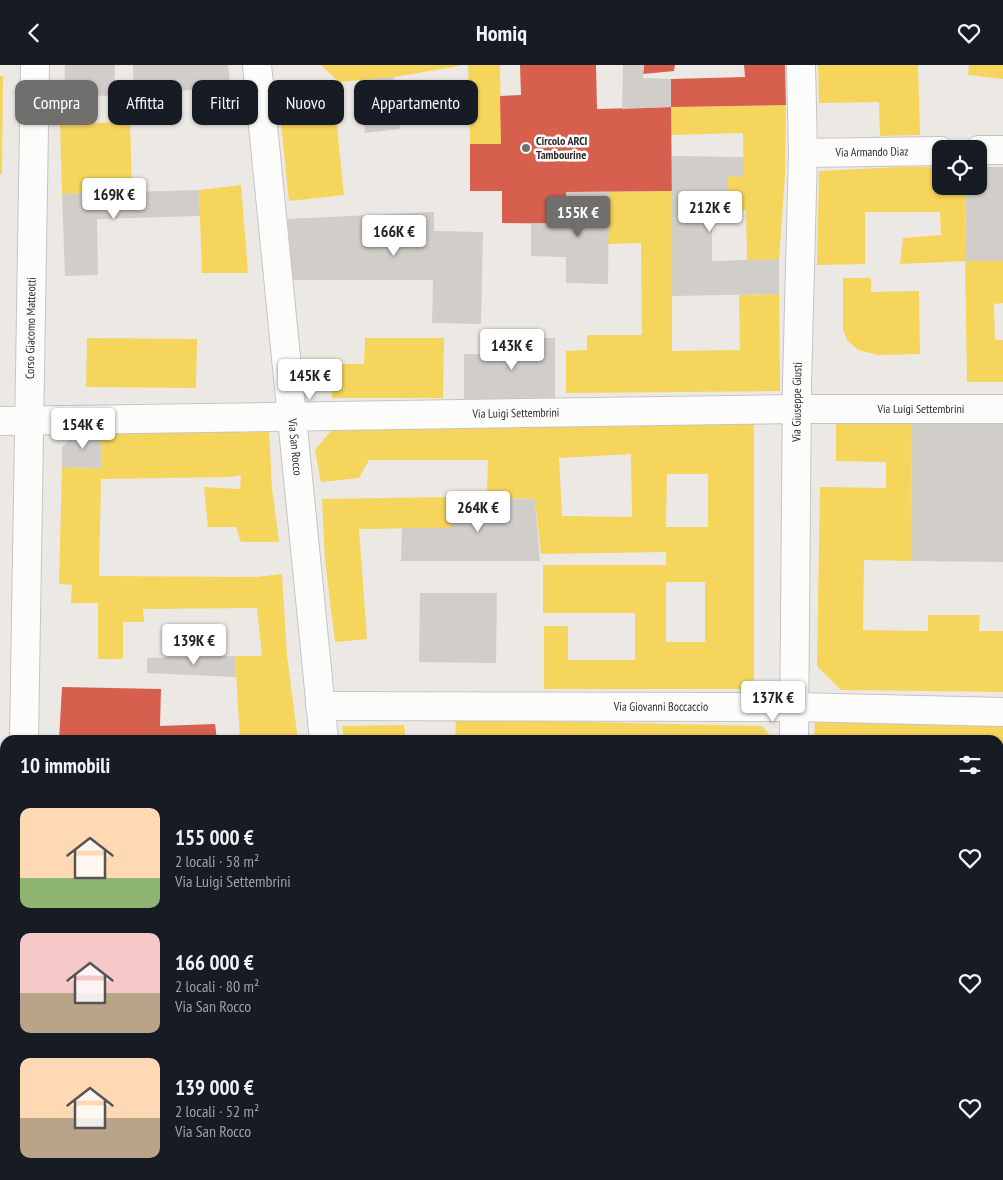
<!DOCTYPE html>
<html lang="it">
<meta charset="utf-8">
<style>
:root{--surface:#171b24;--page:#242831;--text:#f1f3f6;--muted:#9ea1a6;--accent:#706f6e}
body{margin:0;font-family:"PT Sans Narrow",sans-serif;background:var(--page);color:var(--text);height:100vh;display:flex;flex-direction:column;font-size:19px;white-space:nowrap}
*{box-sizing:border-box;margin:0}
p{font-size:16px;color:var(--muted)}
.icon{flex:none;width:28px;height:28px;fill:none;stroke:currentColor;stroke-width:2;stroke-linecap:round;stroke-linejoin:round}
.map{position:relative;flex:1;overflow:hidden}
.panel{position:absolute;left:0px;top:670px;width:1004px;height:445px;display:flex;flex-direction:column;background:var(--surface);border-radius:15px 15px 0 0;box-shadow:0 1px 4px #0004}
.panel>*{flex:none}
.top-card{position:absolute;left:15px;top:15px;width:500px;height:45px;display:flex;gap:10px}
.fabs{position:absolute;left:932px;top:75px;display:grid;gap:10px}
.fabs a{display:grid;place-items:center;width:55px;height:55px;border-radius:10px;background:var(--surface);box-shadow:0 1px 4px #0004;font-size:25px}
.price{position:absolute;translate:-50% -42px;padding:0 11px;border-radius:5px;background:#fff;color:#222;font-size:16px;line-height:32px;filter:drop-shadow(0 1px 2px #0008)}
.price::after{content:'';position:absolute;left:50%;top:30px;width:15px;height:11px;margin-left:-8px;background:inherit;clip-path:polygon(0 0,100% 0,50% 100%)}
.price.active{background:var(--accent);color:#fff}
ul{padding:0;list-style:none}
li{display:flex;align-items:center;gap:15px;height:125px;padding:0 20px}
li span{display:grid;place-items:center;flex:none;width:140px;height:100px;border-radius:10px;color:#555}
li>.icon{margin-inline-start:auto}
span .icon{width:60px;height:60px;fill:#fffc;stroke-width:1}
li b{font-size:21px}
h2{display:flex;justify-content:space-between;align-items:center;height:60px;padding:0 20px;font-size:21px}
.chip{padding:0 18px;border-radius:10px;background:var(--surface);box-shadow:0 1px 4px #0004;font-size:18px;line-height:45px}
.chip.active{background:var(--accent);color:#fff}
header{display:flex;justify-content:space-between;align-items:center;height:65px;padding:0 20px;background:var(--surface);font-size:22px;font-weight:800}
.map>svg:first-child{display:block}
</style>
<header><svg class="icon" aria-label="back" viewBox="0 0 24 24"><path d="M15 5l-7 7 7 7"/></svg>Homiq<svg class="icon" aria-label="heart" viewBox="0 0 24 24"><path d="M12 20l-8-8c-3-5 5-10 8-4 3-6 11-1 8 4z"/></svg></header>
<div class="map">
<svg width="1003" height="1115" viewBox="0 0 1003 1115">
<rect width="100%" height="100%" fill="#ece8e4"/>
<!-- homes -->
<g fill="#f6d55c" fill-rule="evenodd">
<polygon points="321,0 459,0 459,1 394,12 339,17"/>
<polygon points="468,0 500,0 501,79 470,79"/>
<polygon points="818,0 918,0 920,70 880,71 879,37 819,38"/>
<polygon points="969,0 1003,0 1003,14 968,10"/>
<polygon points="0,11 3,11 2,109 0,109"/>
<polygon points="334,34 344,130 289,136 279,39"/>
<polygon points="786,40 785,110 779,194 747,195 746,145 728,145 728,111 744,112 743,68 671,70 671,42"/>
<polygon points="130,57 132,127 62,129 60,59"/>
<polygon points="900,102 941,102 941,121 966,121 965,196 900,199 903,173 941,170 940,147 865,147 865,199 817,200 819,106"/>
<polygon points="241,120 248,208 202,208 199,125"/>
<polygon points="672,126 672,286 740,285 739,230 779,229 780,326 566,328 566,286 587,285 587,270 642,270 641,178 608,179 609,127"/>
<polygon points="965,196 1003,196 1003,238 994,239 995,275 1003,275 1003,317 967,317"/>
<polygon points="843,213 871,213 871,227 919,226 920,289 878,290 858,285 848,276 843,265"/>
<polygon points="87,273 197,274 196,323 86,322"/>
<polygon points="365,273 444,273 443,333 332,333 333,299 364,299"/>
<polygon points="836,354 912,355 911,496 864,495 863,565 928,566 928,550 980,550 979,566 1003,566 1003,627 841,625 817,601 820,422 886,423 886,397 836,396"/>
<path d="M 754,358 L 754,624 L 544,624 L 544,561 L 568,561 L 568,595 L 635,595 L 635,548 L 543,548 L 543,500 L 666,500 L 666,487 L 541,489 L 535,434 L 487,432 L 488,395 L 369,395 L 359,413 L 321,417 L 315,385 L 331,366 L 489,361 ZM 631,389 L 632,452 L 562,451 L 559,393 ZM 667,409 L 708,409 L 708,462 L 666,462 ZM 666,517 L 705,517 L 705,577 L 666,577 Z"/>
<polygon points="269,365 272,423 279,477 241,477 236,462 208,462 204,422 240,424 241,410 231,412 101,414 99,511 257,512 282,509 287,591 298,675 240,675 235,591 262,591 257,543 143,544 144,557 123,557 123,594 98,594 98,538 71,538 72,520 59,519 62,402 101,403 100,366"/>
<polygon points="450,432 451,463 359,464 367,574 335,577 325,495 322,434"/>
<polygon points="456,654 762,661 774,675 455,675"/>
<polygon points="815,656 1003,661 1003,691 999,691 999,675 814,675"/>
<polygon points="404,660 406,675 344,675 342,661"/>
<rect x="999" y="861" width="4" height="55"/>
<rect x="999" y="950" width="4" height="54"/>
<rect x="115" y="1110" width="84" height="5"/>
<rect x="658" y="1110" width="87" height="5"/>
<rect x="807" y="1110" width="96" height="5"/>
<rect x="922" y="1110" width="30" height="5"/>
</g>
<!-- shops -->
<g fill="#d6604d">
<polygon points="520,0 596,0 597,44 671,42 672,126 566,127 566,159 502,158 502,126 470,126 470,79 501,79 500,31 521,30"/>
<polygon points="644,0 675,0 674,6 643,9"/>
<polygon points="744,0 785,0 786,40 671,42 671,14 745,12"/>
<polygon points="62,622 161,624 160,661 215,659 217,675 59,675"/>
<rect x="232" y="1110" width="110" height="5"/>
</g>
<!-- building -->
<g fill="#d1ceca">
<polygon points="65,0 115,0 114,31 64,30"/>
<polygon points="133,0 228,0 235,58 198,58 193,25 165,27 165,52 134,52"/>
<polygon points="623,0 644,0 643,13 671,14 671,42 622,44"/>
<polygon points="394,12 400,64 365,68 359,15"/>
<polygon points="672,91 744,92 744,112 728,111 728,145 712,145 712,196 779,194 779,229 671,231"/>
<polygon points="979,102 1003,102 1003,196 965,196 966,121 979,121"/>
<polygon points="199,125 200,151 97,154 98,210 65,211 62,129"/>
<polygon points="566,127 609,127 608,219 566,218 566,192 531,191 531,158 566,159"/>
<polygon points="434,147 434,166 483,167 481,259 432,258 433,215 293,215 287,154"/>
<polygon points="496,273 555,273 555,334 464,334 464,289 496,289"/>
<polygon points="912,355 1003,356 1003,497 911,496"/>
<polygon points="80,364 100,366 101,403 62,402 62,382"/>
<polygon points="450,432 535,434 540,496 401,496 402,463 451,463"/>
<polygon points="420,528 497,528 496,598 419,597"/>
<polygon points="235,591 236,612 147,608 147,593"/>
<rect x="999" y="729" width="4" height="62"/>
<polygon points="385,1110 458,1110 458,1115 386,1115"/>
<rect x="903" y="1110" width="19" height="5"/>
</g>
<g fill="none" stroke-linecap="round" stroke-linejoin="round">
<defs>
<g id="minor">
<path id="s1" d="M 257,0 L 324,675"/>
<polyline points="979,85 1003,85"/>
<path id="s2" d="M 803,88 L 941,86"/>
<path id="s3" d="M 0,356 L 797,344 L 1003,344"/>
<path id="s4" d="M 320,641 L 795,642 L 1003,647"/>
<path id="s5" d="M 794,675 L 797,318 L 803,88 L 801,0"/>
<polyline points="0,790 5,791"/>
<polyline points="999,930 1003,930"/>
<polyline points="372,1110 372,1115"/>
<polyline points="789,1115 789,1110"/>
</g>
<g id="secondary">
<path id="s6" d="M 24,675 L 35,0"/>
<polyline points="18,1115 18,1110"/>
</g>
</defs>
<!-- minor casing -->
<use href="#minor" stroke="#c6c5c5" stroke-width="30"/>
<!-- secondary casing -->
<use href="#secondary" stroke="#c6c5c5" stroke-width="30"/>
<!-- minor -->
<use href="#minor" stroke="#fcfcfb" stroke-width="28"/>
<!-- secondary -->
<use href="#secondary" stroke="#fcfcfb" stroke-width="28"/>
</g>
<!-- markers -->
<circle fill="#706f6e" stroke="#fff" stroke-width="2" cx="526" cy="83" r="5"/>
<g text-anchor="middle" stroke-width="5" stroke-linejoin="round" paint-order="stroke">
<!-- poi labels -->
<g font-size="12" font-weight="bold" fill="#2e2e2e" stroke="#fff" text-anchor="start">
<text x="536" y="80">Circolo ARCI<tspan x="536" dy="14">Tambourine</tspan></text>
</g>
<!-- street labels -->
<g font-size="12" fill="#2e2e2e" stroke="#fff">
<text dy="4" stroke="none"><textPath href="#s2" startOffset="69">Via Armando Diaz</textPath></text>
<text dy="4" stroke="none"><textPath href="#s6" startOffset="412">Corso Giacomo Matteotti</textPath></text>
<text dy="4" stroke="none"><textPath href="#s5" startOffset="338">Via Giuseppe Giusti</textPath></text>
<text dy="4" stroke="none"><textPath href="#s3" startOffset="921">Via Luigi Settembrini</textPath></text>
<text dy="4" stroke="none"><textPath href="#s3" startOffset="516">Via Luigi Settembrini</textPath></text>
<text dy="4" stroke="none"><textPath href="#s1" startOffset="384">Via San Rocco</textPath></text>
<text dy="4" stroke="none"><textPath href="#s4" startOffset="341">Via Giovanni Boccaccio</textPath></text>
</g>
</g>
</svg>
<div class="fabs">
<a><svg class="icon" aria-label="locate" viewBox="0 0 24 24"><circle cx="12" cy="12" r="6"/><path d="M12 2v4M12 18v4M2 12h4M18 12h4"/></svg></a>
</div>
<b class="price" style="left:114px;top:155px">169K €</b>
<b class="price" style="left:710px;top:168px">212K €</b>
<b class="price active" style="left:578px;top:173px">155K €</b>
<b class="price" style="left:394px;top:192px">166K €</b>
<b class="price" style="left:512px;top:306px">143K €</b>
<b class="price" style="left:310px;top:336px">145K €</b>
<b class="price" style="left:83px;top:385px">154K €</b>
<b class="price" style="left:478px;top:468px">264K €</b>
<b class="price" style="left:194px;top:601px">139K €</b>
<b class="price" style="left:773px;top:658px">137K €</b>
<div class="top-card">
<a class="chip active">Compra</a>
<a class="chip">Affitta</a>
<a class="chip">Filtri</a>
<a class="chip">Nuovo</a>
<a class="chip">Appartamento</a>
</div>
<section class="panel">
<h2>10 immobili<svg class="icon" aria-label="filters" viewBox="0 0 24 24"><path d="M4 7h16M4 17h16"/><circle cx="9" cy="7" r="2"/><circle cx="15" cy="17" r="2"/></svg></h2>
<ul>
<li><span style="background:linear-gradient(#ffd9b3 70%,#8fb573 0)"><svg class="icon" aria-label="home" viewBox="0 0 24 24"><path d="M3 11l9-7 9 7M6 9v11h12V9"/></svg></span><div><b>155 000 €</b><p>2 locali · 58 m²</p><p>Via Luigi Settembrini</p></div><svg class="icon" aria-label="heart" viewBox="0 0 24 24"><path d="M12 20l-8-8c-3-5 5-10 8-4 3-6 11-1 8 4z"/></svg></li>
<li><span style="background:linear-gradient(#f6c9c9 60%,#b9a48a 0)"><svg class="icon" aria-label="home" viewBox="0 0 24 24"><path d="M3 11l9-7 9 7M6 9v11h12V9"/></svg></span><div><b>166 000 €</b><p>2 locali · 80 m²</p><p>Via San Rocco</p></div><svg class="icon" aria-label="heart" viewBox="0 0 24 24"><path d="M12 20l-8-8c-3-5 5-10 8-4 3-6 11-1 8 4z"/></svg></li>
<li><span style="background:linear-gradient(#ffd9b3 60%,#b9a48a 0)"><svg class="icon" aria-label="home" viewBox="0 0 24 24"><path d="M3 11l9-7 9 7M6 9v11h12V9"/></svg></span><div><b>139 000 €</b><p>2 locali · 52 m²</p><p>Via San Rocco</p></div><svg class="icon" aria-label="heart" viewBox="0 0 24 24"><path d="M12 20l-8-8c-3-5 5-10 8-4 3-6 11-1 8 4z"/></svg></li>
</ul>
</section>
</div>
